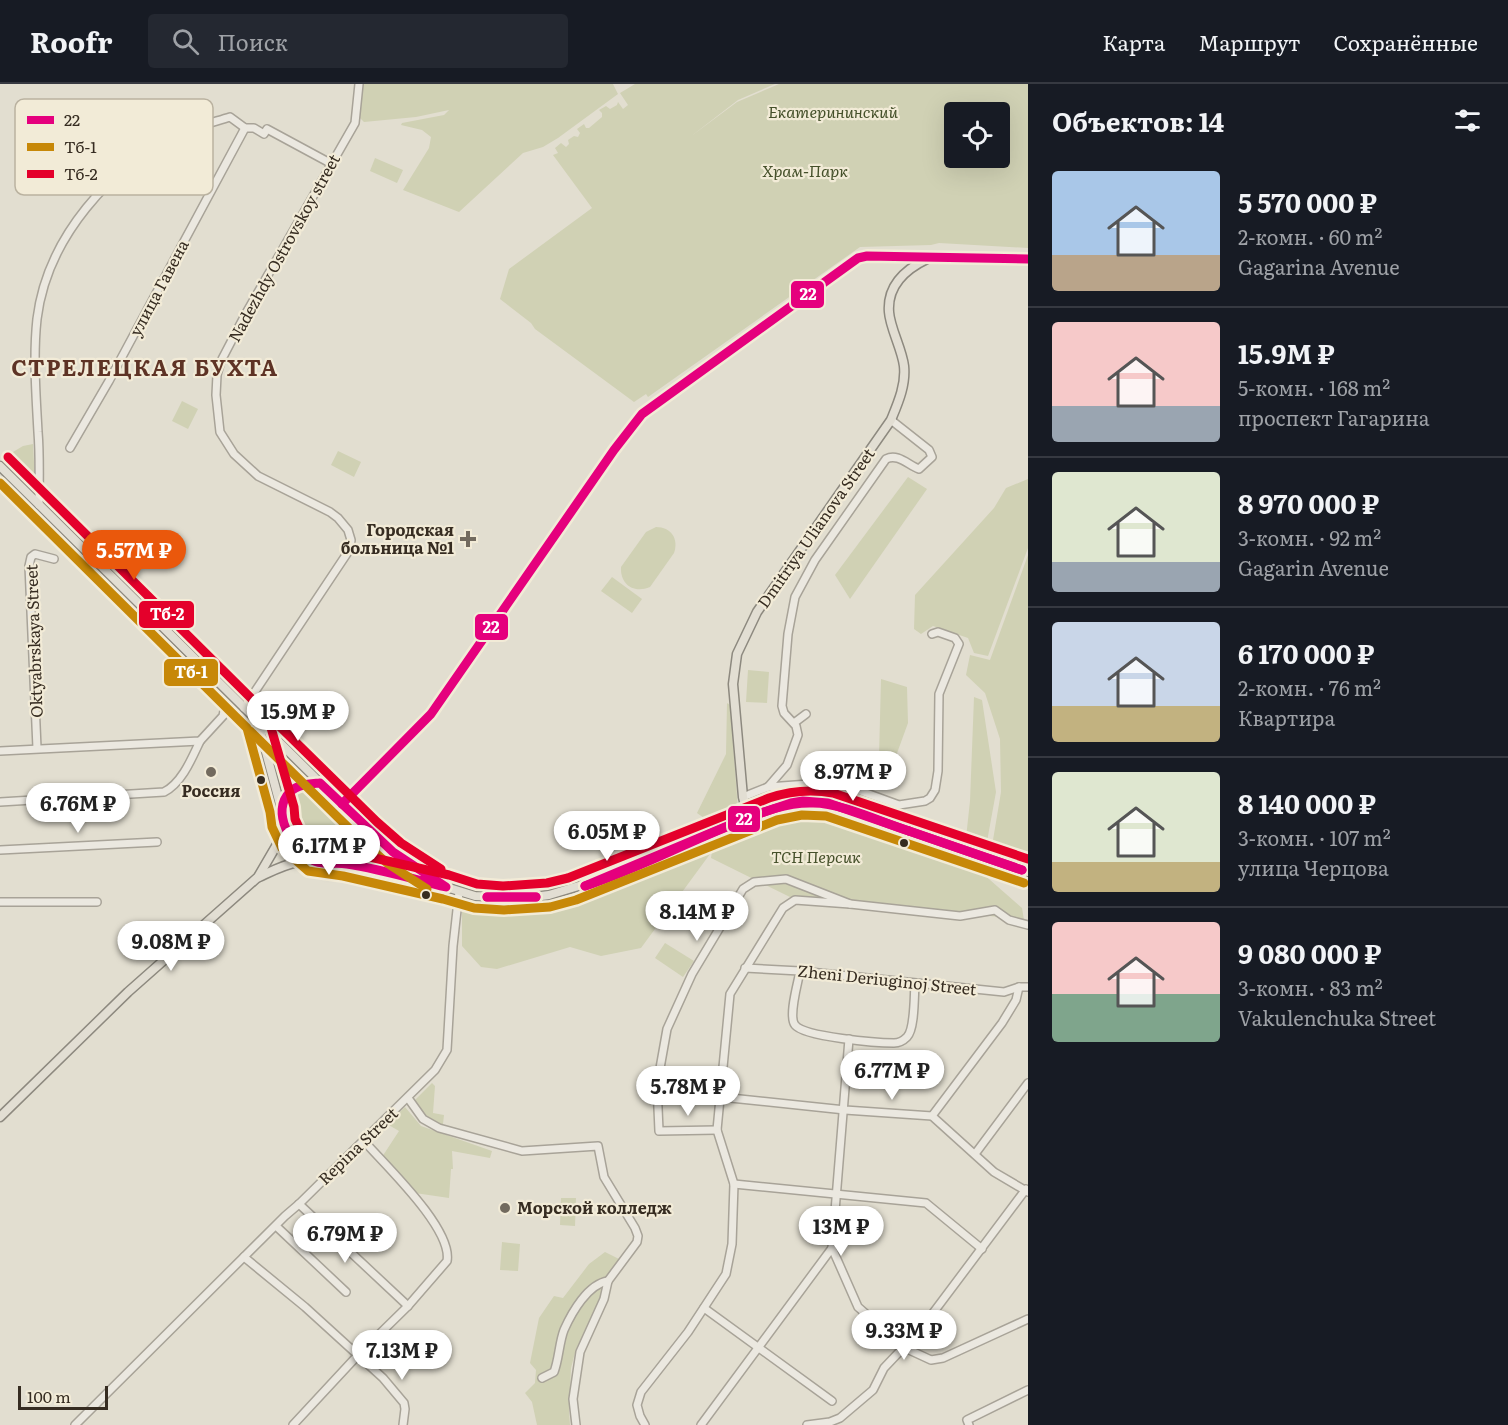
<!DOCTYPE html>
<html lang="ru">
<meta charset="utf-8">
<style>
:root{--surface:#171b24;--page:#242831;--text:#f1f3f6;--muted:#9ea1a6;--line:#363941;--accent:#ea580c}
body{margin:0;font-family:Literata,serif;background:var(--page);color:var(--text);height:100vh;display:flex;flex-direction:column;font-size:22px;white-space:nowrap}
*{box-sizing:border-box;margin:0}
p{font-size:20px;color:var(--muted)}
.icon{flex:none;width:33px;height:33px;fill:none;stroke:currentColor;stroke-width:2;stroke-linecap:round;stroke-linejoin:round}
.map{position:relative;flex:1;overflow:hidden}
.details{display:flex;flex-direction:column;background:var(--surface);width:480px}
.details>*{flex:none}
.buttons{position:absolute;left:944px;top:18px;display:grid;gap:12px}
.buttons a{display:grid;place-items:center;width:66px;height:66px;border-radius:6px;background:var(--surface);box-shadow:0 6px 24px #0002;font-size:30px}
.scale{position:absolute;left:18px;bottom:15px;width:90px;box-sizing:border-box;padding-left:6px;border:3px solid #362c21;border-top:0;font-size:16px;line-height:21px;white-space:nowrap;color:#362c21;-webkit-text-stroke:4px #f2ebd7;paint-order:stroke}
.price{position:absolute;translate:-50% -51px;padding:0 14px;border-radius:21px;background:#fff;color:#222;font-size:20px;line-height:39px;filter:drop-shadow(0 2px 3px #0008)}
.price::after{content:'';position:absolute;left:50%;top:36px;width:18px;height:14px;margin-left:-9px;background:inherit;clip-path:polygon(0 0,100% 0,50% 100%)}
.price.on{background:var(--accent);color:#fff}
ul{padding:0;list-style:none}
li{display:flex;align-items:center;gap:18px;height:150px;padding:0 24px}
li+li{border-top:2px solid var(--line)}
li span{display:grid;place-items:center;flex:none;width:168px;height:120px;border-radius:6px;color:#555}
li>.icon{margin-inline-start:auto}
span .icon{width:72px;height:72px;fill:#fffc;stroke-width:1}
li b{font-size:26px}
h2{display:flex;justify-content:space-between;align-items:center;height:72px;padding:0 24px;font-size:26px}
header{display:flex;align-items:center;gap:36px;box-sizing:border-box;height:84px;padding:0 30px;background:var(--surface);border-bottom:2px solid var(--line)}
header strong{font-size:28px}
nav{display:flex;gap:33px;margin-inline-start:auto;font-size:21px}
.search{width:420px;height:54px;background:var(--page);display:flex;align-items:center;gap:15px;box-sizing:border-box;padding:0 21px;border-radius:6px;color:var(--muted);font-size:22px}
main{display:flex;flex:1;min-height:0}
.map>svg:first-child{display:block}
</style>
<header>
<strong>Roofr</strong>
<div class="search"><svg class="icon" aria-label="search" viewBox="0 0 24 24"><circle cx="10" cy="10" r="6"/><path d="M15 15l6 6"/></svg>Поиск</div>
<nav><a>Карта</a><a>Маршрут</a><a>Сохранённые</a></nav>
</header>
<main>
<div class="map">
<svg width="1028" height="1341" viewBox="0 0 1028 1341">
<rect width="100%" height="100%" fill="#e2ded0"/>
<!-- green -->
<g fill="#d0d1b4" fill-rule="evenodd">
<polygon points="363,0 613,0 618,10 558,54 543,63 523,69 459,128 403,106 429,64 431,53 422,46 401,41 402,39 444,31 449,26 416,33 364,38 359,33"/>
<path d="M 635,0 L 775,0 L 738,16 L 690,53 L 737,18 L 779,0 L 1028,0 L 1028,164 L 939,159 L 931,161 L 860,163 L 648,313 L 646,310 L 634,318 L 535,245 L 531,239 L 500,215 L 509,185 L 592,124 L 553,71 L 558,69 L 555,64 L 561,59 L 566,63 L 569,60 L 568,56 L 574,52 L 578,53 L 580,49 L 577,45 L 584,40 L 586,44 L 589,44 L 602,33 L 602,29 L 599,26 L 606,22 L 610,25 L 617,21 L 618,18 L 623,25 L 628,21 L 620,9 ZM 954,28 L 999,28 L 999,74 L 954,74 Z"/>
<polygon points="375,74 403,86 397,99 370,87"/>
<polygon points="182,317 198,325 188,345 172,337"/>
<polygon points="33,360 35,397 8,371 23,362"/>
<polygon points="338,367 361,378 354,393 331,381"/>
<polygon points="908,393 927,405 850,515 835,491"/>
<polygon points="1028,395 1028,464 988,572 974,569 968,554 933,542 921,550 914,545 915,511 994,424 1006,404"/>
<path d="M 656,443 C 671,443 679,455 674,469 L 650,503 C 633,510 620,500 621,483 L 646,448 Z"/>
<polygon points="1028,471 1028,778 992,762 1001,708 1000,655 985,609 966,591 970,571 990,576"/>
<polygon points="612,493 642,515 632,529 601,507"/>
<polygon points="748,586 769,588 767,619 746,618"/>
<polygon points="881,595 907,603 908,639 892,683 882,681 879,673"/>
<polygon points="974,613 982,616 996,708 986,763 966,754 970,717"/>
<polygon points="727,619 730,621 738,725 704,734 697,729 726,670"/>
<polygon points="268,656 303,690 281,704"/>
<polygon points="824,703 838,703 895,722 892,731 834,710 824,708"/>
<path d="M 305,705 L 315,706 L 322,709 L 360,746 L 363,758 L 358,769 C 306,793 261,721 305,705 Z"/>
<polygon points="805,731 828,732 973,781 1022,824 1024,836 894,821 790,813 711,774 712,767 764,742"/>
<polygon points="374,759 406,785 405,788 366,778 372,767"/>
<polygon points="707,766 710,770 641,864 601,872 570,863 497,885 481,883 462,862 462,827 546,826"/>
<polygon points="665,859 694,877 683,893 655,874"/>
<polygon points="432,999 435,1002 433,1029 444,1031 443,1040 439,1041 425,1032 414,1017"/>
<polygon points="405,1023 421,1042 492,1067 490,1074 452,1067 453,1085 451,1085 449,1114 415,1109 382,1073 399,1047 387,1040"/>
<polygon points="561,1114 576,1114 575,1142 560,1141"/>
<polygon points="502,1158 520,1160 518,1187 500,1186"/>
<polygon points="605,1168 621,1176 576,1265 571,1284 569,1328 570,1341 537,1341 532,1318 525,1309 535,1299 536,1286 530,1279 539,1234 554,1212 563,1214 589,1180"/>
</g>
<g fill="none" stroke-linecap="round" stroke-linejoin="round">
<defs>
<g id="minor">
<polyline points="70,364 109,297 245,44"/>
<path d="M 39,421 C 39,397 40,372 38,348 C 36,311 33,272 37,235 C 47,154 110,82 182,49 C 197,42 214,38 230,33 L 245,44 L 254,44 L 264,50 L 267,45 L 330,79"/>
<polyline points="244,624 350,465 351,456 348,446 338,434 330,428 258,392 234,370 220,348 216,311 217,291 221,277 245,231 355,39 359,0"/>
<polyline points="794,639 806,630"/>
<polyline points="37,664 29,482 31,473 35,470 54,475"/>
<polyline points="0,667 200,657 223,632 224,627"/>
<path d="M 768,703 L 787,681 L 798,651 L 796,642 L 784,629 L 782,622 L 788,550 L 795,513 L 815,476 L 886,375 C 898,369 908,381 919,385 L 932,373 L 929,366 L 891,336"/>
<polyline points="743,713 768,703 836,698 899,721 925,717 930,714 935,706 938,687 939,610 959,560 955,554 938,548 932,550"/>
<path d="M 0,718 L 164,708 C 182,699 192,674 200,657"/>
<polyline points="0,766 157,758"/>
<polyline points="0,818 97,818"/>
<polyline points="745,884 800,887 1004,908 1019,903 1028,903"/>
<path d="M 800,887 C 798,899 788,932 795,941 C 804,953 878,959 894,959 C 899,959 903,957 907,953 C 915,945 914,912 915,899"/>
<polyline points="721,1013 845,1026 932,1032 994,1088 1028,1108"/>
<polyline points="408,1014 423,1035 439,1044 522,1067 598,1062 604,1093 635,1144 638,1152 637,1158 608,1197 604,1215 580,1268 573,1315 576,1341"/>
<polyline points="932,1032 1002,939 1016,916 1019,903"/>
<polyline points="717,1046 659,1047 657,1001 667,945 692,890 743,805 754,798 786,795 850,820 960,832 995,826 1009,836 1028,841"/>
<polyline points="975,1070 1028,999"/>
<polyline points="734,1100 926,1119 982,1165"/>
<polyline points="299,1120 408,1222"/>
<polyline points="276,1142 346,1208"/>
<polyline points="832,1164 858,1223 905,1264 931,1276 943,1274 1028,1235"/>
<polyline points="244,1173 305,1223 383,1294 404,1319 405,1325 403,1341"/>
<polyline points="704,1224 832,1317"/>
<path d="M 542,1294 L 554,1288 C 559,1275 559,1259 564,1246 C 572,1228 588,1200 608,1197"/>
<polyline points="75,1341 285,1132 299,1120 435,986 447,966 453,862 459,808"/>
<path d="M 293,1341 L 358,1271 L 408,1222 L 447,1177 C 453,1145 385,1081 364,1057"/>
<polyline points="645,1341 640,1332 637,1321 641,1308 688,1248 726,1190 732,1160 734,1100 717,1046 730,910 783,824 795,816 850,820"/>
<polyline points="701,1341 832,1164 849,955"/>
<polyline points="807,1341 830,1338 840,1334 873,1306 884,1284 921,1245 1026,1105"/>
<polyline points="969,1341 967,1336 1028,1306"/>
</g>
<g id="major">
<polyline points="0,382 369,747 394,769 443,801"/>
<polyline points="258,638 281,724"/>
<polyline points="342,720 431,630 562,440 614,366 642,330 858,174 867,172 1028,175"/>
<path d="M 748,734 L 743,713 L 733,600 L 737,570 L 757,528 L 891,336 C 898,319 906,301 904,282 C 902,265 890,244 889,228 C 887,201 906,185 927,175"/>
<path d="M 314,777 C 307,771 299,766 293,758 C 271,729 281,697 320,699"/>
<path d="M 345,780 L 446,803 L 475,812 L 526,814 L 549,811 L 595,797 L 773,725 C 793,718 808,717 829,720 L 1028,788"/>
<path d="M 259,793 C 272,787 285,780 299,778 C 328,774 369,793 369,747"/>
<polyline points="0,1033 128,908 258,793 279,757 283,738"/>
</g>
</defs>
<!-- minor casing -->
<use href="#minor" stroke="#a8a398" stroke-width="10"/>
<!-- major casing -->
<use href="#major" stroke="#8d897f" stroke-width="11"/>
<!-- minor -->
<use href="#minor" stroke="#ebe8e0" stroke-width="7"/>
<!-- major -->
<use href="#major" stroke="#e2ded3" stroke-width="8"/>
<defs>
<g id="bus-1">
<path d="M 320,699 L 393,768 L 446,803 C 413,795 380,785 347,780 C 335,778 321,782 311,775 C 292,763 270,728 290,708 C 298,700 310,700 320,699 Z"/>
<polyline points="342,720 431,630 614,366 642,330 858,174 867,172 1028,175"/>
<polyline points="909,747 1022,786"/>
<polyline points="909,747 1022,786"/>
<polyline points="585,802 749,733 791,719 803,717 828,719 909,747"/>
<path d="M 585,802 C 635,786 681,761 729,742 C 756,731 783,718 813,719 C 841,719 881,738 909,747"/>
<polyline points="487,813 536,813"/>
<polyline points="487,813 536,813"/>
</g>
<g id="bus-2">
<polyline points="0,399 247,644 270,728 272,743 282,764 308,787 343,792 443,815 474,824 504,826 550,823 576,816 777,736 802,731 826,732 1024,799"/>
<polyline points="250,647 361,756 387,779 427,805"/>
</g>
<g id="bus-3">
<path d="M 8,373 L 267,630 L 294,723 L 295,735 L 302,750 L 320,765 L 348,768 L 449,791 L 477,800 L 503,802 L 547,799 L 568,794 L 769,714 C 790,707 811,705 833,709 L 1028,775"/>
<polyline points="266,629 377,738 401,759 441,785"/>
</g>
</defs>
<!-- bus-1 casing -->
<use href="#bus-1" stroke="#f2ebd7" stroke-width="14"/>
<!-- bus-2 casing -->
<use href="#bus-2" stroke="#f2ebd7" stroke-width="14"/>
<!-- bus-3 casing -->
<use href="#bus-3" stroke="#f2ebd7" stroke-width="14"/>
<!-- bus-1 -->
<use href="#bus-1" stroke="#e5007d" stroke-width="9"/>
<!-- bus-2 -->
<use href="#bus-2" stroke="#c78808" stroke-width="9"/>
<!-- bus-3 -->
<use href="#bus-3" stroke="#e4002b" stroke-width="9"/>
</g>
<!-- markers -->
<g fill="#726a5e" stroke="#f2ebd7" stroke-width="2">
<path d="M465 446h6v6h6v6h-6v6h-6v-6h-6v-6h6z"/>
<circle cx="211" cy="688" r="6"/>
<circle cx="505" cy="1124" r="6"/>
</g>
<g fill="#362c21" stroke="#f2ebd7" stroke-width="2">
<circle cx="261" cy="696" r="5"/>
<circle cx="904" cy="759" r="5"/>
<circle cx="426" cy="811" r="5"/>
</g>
<g text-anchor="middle" stroke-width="4.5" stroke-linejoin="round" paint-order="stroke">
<!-- park labels -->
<g font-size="16" font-style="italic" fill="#45502a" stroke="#f2ebd7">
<text x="833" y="34">Екатерининский</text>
<text x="805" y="93">Храм-Парк</text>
<text x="816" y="779">ТСН Персик</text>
</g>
<!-- street labels -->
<g font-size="16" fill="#362c21" stroke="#f2ebd7">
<text transform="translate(284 164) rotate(-61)" y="6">Nadezhdy Ostrovskoy street</text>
<text transform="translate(159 204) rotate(-62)" y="6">улица Гавена</text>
<text transform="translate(816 444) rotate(-55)" y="6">Dmitriya Ulianova Street</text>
<text transform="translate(34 557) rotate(-92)" y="6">Oktyabrskaya Street</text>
<text transform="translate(887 896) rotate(6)" y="6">Zheni Deriuginoj Street</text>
<text transform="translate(358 1062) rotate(-44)" y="6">Repina Street</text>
</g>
<!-- poi labels -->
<g font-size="16" font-weight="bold" fill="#362c21" stroke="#f2ebd7" text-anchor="end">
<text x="454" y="452">Городская<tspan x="454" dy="18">больница №1</tspan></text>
<text x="211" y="713" text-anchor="middle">Россия</text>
<text x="517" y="1130" text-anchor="start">Морской колледж</text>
</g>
<!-- district labels -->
<g font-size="22" font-weight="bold" letter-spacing="1.5" fill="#5e3325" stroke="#f2ebd7">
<text x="145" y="292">СТРЕЛЕЦКАЯ БУХТА</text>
</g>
</g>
<!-- legend -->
<rect x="15" y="15" width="198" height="96" rx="9" fill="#f2ebd7" stroke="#bab2a0" stroke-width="1.5"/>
<rect x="27" y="32" width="27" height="8" fill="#e5007d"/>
<rect x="27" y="59" width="27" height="8" fill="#c78808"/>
<rect x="27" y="86" width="27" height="8" fill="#e4002b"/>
<g font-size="16" fill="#362c21">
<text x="64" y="42">22</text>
<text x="64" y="69">Тб-1</text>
<text x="64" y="96">Тб-2</text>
</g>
<g stroke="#f2ebd7" stroke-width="2">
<rect x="790" y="196" width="35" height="29" rx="6" fill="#e5007d"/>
<rect x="138" y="516" width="57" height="29" rx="6" fill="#e4002b"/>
<rect x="474" y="529" width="35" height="28" rx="6" fill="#e5007d"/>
<rect x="163" y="574" width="56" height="29" rx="6" fill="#c78808"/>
<rect x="727" y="721" width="34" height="28" rx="6" fill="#e5007d"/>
</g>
<g font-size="16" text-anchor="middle" font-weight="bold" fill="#fff">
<text x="808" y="216">22</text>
<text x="167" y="536">Тб-2</text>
<text x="491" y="549">22</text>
<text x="191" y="594">Тб-1</text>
<text x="744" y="741">22</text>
</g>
</svg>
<div class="buttons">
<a><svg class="icon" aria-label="locate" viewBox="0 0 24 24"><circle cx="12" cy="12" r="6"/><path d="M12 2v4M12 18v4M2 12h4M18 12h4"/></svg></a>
</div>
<div class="scale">100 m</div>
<b class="price on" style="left:134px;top:497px">5.57M ₽</b>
<b class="price" style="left:298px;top:658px">15.9M ₽</b>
<b class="price" style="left:853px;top:718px">8.97M ₽</b>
<b class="price" style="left:78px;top:750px">6.76M ₽</b>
<b class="price" style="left:607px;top:778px">6.05M ₽</b>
<b class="price" style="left:329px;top:792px">6.17M ₽</b>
<b class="price" style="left:697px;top:858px">8.14M ₽</b>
<b class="price" style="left:171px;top:888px">9.08M ₽</b>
<b class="price" style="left:892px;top:1017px">6.77M ₽</b>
<b class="price" style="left:688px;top:1033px">5.78M ₽</b>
<b class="price" style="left:841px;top:1173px">13M ₽</b>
<b class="price" style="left:345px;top:1180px">6.79M ₽</b>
<b class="price" style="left:904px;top:1277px">9.33M ₽</b>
<b class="price" style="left:402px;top:1297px">7.13M ₽</b>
</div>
<section class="details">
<h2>Объектов: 14<svg class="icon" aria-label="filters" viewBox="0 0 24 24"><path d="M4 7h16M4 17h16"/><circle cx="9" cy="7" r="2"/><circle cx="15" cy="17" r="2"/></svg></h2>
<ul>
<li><span style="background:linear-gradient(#a9c7e8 70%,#b9a48a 0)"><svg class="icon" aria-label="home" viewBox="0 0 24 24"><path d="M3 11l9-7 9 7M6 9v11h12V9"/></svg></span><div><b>5 570 000 ₽</b><p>2-комн. · 60 m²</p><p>Gagarina Avenue</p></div></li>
<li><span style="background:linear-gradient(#f6c9c9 70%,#9aa5b1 0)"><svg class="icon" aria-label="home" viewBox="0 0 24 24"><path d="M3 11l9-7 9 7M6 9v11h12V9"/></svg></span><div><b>15.9M ₽</b><p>5-комн. · 168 m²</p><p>проспект Гагарина</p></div></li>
<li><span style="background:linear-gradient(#dfe7d0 75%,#9aa5b1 0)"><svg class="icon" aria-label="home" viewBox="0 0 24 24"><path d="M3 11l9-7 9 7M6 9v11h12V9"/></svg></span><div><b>8 970 000 ₽</b><p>3-комн. · 92 m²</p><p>Gagarin Avenue</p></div></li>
<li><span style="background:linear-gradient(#c9d6e8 70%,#c2b280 0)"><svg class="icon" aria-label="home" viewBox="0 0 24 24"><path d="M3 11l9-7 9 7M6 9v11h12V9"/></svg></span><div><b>6 170 000 ₽</b><p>2-комн. · 76 m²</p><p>Квартира</p></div></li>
<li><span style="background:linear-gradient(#dfe7d0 75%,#c2b280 0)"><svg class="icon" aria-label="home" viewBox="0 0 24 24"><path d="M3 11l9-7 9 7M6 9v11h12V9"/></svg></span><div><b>8 140 000 ₽</b><p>3-комн. · 107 m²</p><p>улица Черцова</p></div></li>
<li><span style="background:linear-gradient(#f6c9c9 60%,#7fa58c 0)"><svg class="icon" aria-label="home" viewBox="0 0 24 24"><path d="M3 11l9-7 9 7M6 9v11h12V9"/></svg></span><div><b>9 080 000 ₽</b><p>3-комн. · 83 m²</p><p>Vakulenchuka Street</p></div></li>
</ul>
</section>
</main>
